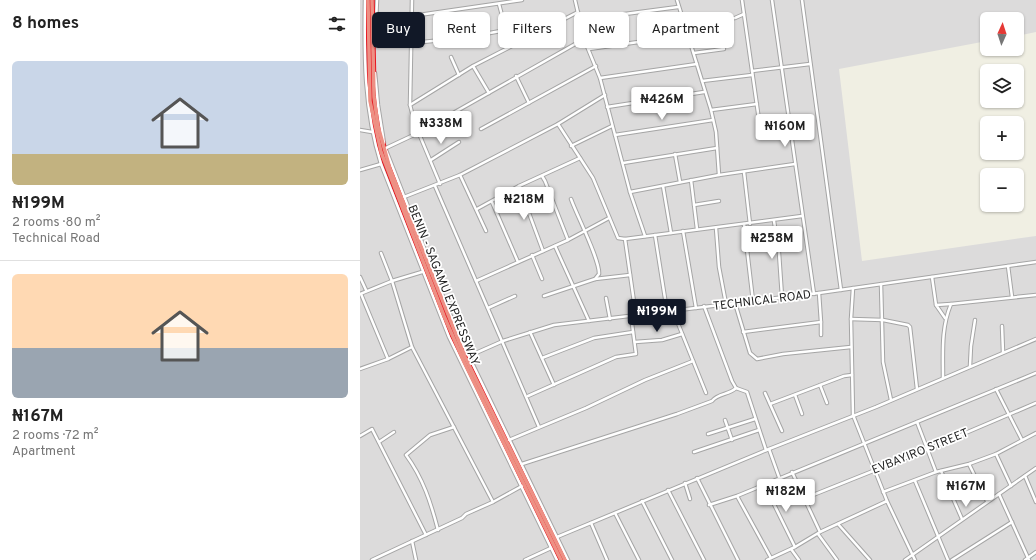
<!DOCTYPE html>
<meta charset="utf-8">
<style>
:root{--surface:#fff;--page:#f6f6f6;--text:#222;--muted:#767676;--line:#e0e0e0;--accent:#111827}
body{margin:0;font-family:Overpass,sans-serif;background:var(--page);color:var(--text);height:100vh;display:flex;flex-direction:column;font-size:15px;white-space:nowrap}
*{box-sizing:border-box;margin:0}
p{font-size:13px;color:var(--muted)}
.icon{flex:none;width:22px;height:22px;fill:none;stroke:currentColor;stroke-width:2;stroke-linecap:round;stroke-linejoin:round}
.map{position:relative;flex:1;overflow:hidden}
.details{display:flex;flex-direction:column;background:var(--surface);width:360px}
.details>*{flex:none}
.guide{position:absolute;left:12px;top:12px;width:380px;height:36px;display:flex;gap:8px}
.needle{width:26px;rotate:3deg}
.buttons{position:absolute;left:620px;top:12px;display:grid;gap:8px}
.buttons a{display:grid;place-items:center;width:44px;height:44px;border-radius:6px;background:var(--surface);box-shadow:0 1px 3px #0004;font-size:20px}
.price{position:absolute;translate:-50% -34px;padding:0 9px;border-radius:4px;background:#fff;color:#222;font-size:13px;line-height:26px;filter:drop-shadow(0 1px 2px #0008)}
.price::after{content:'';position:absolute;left:50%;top:24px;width:12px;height:9px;margin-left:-6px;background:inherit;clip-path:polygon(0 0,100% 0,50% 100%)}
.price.on{background:var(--accent);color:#fff}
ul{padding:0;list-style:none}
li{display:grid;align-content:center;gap:8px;height:212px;padding:0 12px}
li+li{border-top:1px solid var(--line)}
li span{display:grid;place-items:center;height:124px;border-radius:6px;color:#555}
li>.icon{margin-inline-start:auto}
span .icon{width:72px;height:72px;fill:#fffc;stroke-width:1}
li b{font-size:17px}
h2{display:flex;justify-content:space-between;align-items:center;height:48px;padding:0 12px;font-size:17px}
.chip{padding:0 14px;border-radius:6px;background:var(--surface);box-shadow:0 1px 3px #0004;font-size:14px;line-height:36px}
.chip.on{background:var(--accent);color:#fff}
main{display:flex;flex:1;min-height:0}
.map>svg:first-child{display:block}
</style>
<main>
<section class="details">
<h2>8 homes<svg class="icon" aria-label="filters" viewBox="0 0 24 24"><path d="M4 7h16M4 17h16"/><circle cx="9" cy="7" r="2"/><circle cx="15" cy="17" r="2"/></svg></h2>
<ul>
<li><span style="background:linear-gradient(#c9d6e8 75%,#c2b280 0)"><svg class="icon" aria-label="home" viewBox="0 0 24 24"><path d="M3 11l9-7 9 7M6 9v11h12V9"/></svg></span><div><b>₦199M</b><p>2 rooms · 80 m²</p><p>Technical Road</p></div></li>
<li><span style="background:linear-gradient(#ffd9b3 60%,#9aa5b1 0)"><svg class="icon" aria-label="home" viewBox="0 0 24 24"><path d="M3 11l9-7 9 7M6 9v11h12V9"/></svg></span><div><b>₦167M</b><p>2 rooms · 72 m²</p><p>Apartment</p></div></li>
</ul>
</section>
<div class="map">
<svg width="676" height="560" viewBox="0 0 676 560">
<rect width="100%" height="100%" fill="#f0efe3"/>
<!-- residential -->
<polygon fill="#dcdbdb" points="0,0 676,0 676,32 657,36 657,19 627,19 627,41 479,69 502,261 676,236 676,560 0,560"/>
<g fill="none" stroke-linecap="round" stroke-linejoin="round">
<defs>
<g id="minor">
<path d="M 5,0 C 4,56 4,110 21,164 L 89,337 L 197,560"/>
<polyline points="52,0 50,105 55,124 80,184"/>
<polyline points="215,0 224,39 240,78 270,192 285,236"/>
<polyline points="317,0 351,110 356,132 359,175"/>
<polyline points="382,0 401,134"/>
<polyline points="412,0 454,294"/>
<polyline points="442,0 481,290"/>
<polyline points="139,4 150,46"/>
<polyline points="52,16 162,0"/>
<polyline points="219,20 318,7"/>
<polyline points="324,24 375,18 384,14"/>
<polyline points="52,43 103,38 146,30"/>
<polyline points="15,44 17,0"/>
<polyline points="229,49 328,35"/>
<polyline points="334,53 364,49"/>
<polyline points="91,57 99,75"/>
<polyline points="113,66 129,93"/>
<polyline points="392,71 450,64"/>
<polyline points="15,73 18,105 24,143"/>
<polyline points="156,76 169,103"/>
<polyline points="240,78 337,64"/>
<polyline points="342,81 392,75"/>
<polyline points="50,105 113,66 218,12"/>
<polyline points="247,107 344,92"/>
<polyline points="351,110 397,104"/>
<polyline points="198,124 233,178 258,238 265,239 442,216"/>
<polyline points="121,129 236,66"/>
<polyline points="0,130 12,132"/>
<polyline points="255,135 353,120"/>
<polyline points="211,146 252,126"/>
<polyline points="26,148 58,133 224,39"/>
<polyline points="26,150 97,332 208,560"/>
<polyline points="315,154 320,182"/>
<polyline points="71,160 99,142"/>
<polyline points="263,163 357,148"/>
<polyline points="0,170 21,164"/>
<polyline points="384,172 390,224"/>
<polyline points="100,175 126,231"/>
<polyline points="182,176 185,181 208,240"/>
<polyline points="331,180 337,229"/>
<polyline points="75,186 179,427"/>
<polyline points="159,186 183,251"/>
<polyline points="303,186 311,233"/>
<polyline points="270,192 359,175 435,164"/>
<polyline points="44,197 100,175 198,124 245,95"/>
<polyline points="132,202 158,262"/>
<polyline points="334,205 359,201"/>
<polyline points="117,209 159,186 220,158"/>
<polyline points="414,221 419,253 422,297"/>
<polyline points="384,224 393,301"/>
<polyline points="356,228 359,267 366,304"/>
<polyline points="323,231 336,308"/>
<polyline points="295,235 307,311"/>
<polyline points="265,239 276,316"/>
<polyline points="195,246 229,321"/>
<polyline points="21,253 32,281 52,347 133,502"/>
<polyline points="172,255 182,279"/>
<polyline points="648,266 652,297"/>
<polyline points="0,277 6,290"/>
<polyline points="572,277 576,305"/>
<polyline points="235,279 270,275"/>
<polyline points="116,281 208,240 249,218"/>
<polyline points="521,284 523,362 531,400"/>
<polyline points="493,288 491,319 493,415 527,501"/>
<polyline points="0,294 32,281 62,272"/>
<polyline points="1,294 28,359"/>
<path d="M 184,296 L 235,279 L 239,274 C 240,260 217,216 211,199"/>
<polyline points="246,298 250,319"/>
<polyline points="375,303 390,353 397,359 423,354 491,347"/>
<polyline points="344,306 372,381 376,388 387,392 406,450"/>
<polyline points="128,308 155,296"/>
<polyline points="313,311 346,393"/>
<polyline points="585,318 576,305 591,304"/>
<polyline points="491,319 523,320 548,325 550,327 557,389"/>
<polyline points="461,322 461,335"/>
<polyline points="642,326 643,352"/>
<polyline points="170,332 194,385"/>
<polyline points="383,332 461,322 459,293"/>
<polyline points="275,342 302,340 322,334"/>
<polyline points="109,356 143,341 194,325 459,293 676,262"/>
<polyline points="182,358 234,338 273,332"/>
<polyline points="610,366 611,346 615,320"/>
<polyline points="0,369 28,359 52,347"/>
<path d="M 583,378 C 583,352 581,328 591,304 L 676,295"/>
<polyline points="460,385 467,403"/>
<polyline points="636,389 662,440"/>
<polyline points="405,393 422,431"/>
<polyline points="435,395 442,414"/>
<polyline points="168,396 256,357 276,354 271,316"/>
<polyline points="410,404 484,376 492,375"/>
<polyline points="365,420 372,440"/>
<polyline points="557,422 576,472"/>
<polyline points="348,434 395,419"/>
<polyline points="0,436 12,429 66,535"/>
<polyline points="149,440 226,408 285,380 333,361"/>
<polyline points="19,442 34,432"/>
<polyline points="409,449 419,477"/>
<polyline points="334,452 399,430"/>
<polyline points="636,454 651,486"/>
<path d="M 162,464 L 317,414 L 352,401 C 358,393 369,395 376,388"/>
<polyline points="609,464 627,501"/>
<polyline points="581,471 602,519"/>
<polyline points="432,472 460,532"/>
<polyline points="665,476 676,502"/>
<polyline points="337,478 378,560"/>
<polyline points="555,481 588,560"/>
<polyline points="325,483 330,499"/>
<polyline points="404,484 435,547"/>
<polyline points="308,490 344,560"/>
<polyline points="523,492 576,472 609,464 636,454 676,433"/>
<polyline points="639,494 669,560"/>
<polyline points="377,496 411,558"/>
<polyline points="443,499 568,449 676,403"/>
<polyline points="282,501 312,560"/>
<polyline points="349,505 377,496 676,373"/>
<polyline points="255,513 279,560"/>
<polyline points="231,523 247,560"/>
<polyline points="478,524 510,560"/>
<path d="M 78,530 C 71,503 63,478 46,455 L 70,435 L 94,427"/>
<polyline points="458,534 477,560"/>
<polyline points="197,537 409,449 516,407 676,339"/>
<polyline points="52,541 56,560"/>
<polyline points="431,549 439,560"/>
<polyline points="12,560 102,518 106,514 133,502 162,486"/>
<polyline points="165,560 191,548"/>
<polyline points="407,560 435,547 460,532 527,501 555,560"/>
<polyline points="545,560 676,468"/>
<polyline points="592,560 652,522"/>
<polyline points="665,560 676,552"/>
</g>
<g id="highway">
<polyline points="8,0 10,101 21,152 84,316 104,362 201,560"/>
<polyline points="12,0 14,97 18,126 30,169 105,357 205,560"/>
</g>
</defs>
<!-- minor casing -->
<use href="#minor" stroke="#a5a5a5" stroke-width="4.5"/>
<!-- highway casing -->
<use href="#highway" stroke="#e71620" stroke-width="5.5"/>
<!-- minor -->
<use href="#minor" stroke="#fff" stroke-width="2.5"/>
<!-- highway -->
<use href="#highway" stroke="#ed9084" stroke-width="3.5"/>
</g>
<g text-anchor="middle" stroke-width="3.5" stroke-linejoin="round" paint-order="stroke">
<!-- street labels -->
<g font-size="12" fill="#1e1e1e" stroke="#fff">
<text transform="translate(84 285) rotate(68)" y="4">BENIN - SAGAMU EXPRESSWAY</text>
<text transform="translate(402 300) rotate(-7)" y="4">TECHNICAL ROAD</text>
<text transform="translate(560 451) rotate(-22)" y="4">EVBAYIRO STREET</text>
</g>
</g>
</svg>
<div class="buttons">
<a><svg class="needle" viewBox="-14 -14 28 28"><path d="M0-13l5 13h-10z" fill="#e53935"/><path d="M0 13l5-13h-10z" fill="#767676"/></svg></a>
<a><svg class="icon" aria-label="layers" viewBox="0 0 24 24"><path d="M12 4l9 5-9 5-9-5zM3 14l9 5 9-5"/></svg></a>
<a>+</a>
<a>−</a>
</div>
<b class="price" style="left:302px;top:121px">₦426M</b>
<b class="price" style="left:81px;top:145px">₦338M</b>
<b class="price" style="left:425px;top:148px">₦160M</b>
<b class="price" style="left:164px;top:221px">₦218M</b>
<b class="price" style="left:412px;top:260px">₦258M</b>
<b class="price on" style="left:297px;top:333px">₦199M</b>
<b class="price" style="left:606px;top:508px">₦167M</b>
<b class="price" style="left:426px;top:513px">₦182M</b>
<div class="guide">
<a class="chip on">Buy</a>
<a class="chip">Rent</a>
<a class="chip">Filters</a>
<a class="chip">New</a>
<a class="chip">Apartment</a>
</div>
</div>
</main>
